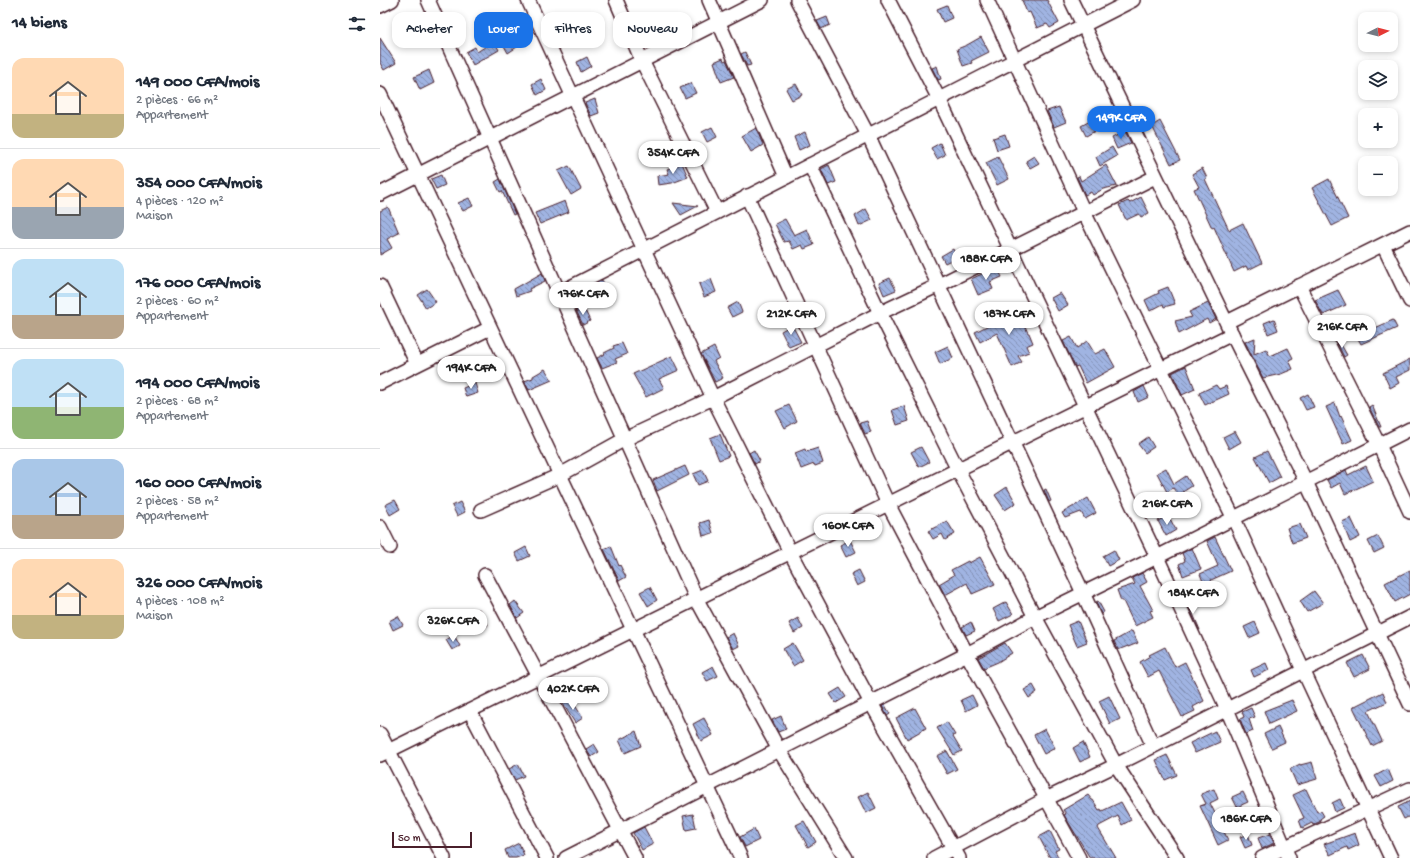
<!DOCTYPE html>
<html lang="fr">
<meta charset="utf-8">
<style>
:root{--surface:#fff;--page:#f2f2f3;--text:#1f2937;--muted:#747a83;--line:#e0e1e3;--accent:#1a73e8}
body{margin:0;font-family:"Gochi Hand",sans-serif;background:var(--page);color:var(--text);height:100vh;display:flex;flex-direction:column;font-size:15px;white-space:nowrap}
*{box-sizing:border-box;margin:0}
p{font-size:13px;color:var(--muted)}
.icon{flex:none;width:22px;height:22px;fill:none;stroke:currentColor;stroke-width:2;stroke-linecap:round;stroke-linejoin:round}
.map{position:relative;flex:1;overflow:hidden}
.side{display:flex;flex-direction:column;background:var(--surface);width:380px}
.side>*{flex:none}
.banner{position:absolute;left:12px;top:12px;width:380px;height:36px;display:flex;gap:8px}
.needle{width:26px;rotate:84deg}
.buttons{position:absolute;left:978px;top:12px;display:grid;gap:8px}
.buttons a{display:grid;place-items:center;width:40px;height:40px;border-radius:8px;background:var(--surface);box-shadow:0 2px 6px #0003;font-size:20px}
.scale{position:absolute;left:12px;bottom:10px;width:80px;box-sizing:border-box;padding-left:4px;border:2px solid #4a1f2b;border-top:0;font-size:11px;line-height:14px;white-space:nowrap;color:#4a1f2b;-webkit-text-stroke:3px #fff;paint-order:stroke}
.price{position:absolute;translate:-50% -34px;padding:0 9px;border-radius:14px;background:#fff;color:#222;font-size:13px;line-height:26px;filter:drop-shadow(0 1px 2px #0008)}
.price::after{content:'';position:absolute;left:50%;top:24px;width:12px;height:9px;margin-left:-6px;background:inherit;clip-path:polygon(0 0,100% 0,50% 100%)}
.price.selected{background:var(--accent);color:#fff}
ul{padding:0;list-style:none}
li{display:flex;align-items:center;gap:12px;height:100px;padding:0 12px}
li+li{border-top:1px solid var(--line)}
li span{display:grid;place-items:center;flex:none;width:112px;height:80px;border-radius:12px;color:#555}
li>.icon{margin-inline-start:auto}
span .icon{width:48px;height:48px;fill:#fffc;stroke-width:1}
li b{font-size:17px}
h2{display:flex;justify-content:space-between;align-items:center;height:48px;padding:0 12px;font-size:17px}
.tag{padding:0 14px;border-radius:12px;background:var(--surface);box-shadow:0 2px 6px #0003;font-size:14px;line-height:36px}
.tag.selected{background:var(--accent);color:#fff}
main{display:flex;flex:1;min-height:0}
.map>svg:first-child{display:block}
</style>
<main>
<section class="side">
<h2>14 biens<svg class="icon" aria-label="filters" viewBox="0 0 24 24"><path d="M4 7h16M4 17h16"/><circle cx="9" cy="7" r="2"/><circle cx="15" cy="17" r="2"/></svg></h2>
<ul>
<li><span style="background:linear-gradient(#ffd9b3 70%,#c2b280 0)"><svg class="icon" aria-label="home" viewBox="0 0 24 24"><path d="M3 11l9-7 9 7M6 9v11h12V9"/></svg></span><div><b>149 000 CFA/mois</b><p>2 pièces · 66 m²</p><p>Appartement</p></div></li>
<li><span style="background:linear-gradient(#ffd9b3 60%,#9aa5b1 0)"><svg class="icon" aria-label="home" viewBox="0 0 24 24"><path d="M3 11l9-7 9 7M6 9v11h12V9"/></svg></span><div><b>354 000 CFA/mois</b><p>4 pièces · 120 m²</p><p>Maison</p></div></li>
<li><span style="background:linear-gradient(#bfe0f5 70%,#b9a48a 0)"><svg class="icon" aria-label="home" viewBox="0 0 24 24"><path d="M3 11l9-7 9 7M6 9v11h12V9"/></svg></span><div><b>176 000 CFA/mois</b><p>2 pièces · 60 m²</p><p>Appartement</p></div></li>
<li><span style="background:linear-gradient(#bfe0f5 60%,#8fb573 0)"><svg class="icon" aria-label="home" viewBox="0 0 24 24"><path d="M3 11l9-7 9 7M6 9v11h12V9"/></svg></span><div><b>194 000 CFA/mois</b><p>2 pièces · 68 m²</p><p>Appartement</p></div></li>
<li><span style="background:linear-gradient(#a9c7e8 70%,#b9a48a 0)"><svg class="icon" aria-label="home" viewBox="0 0 24 24"><path d="M3 11l9-7 9 7M6 9v11h12V9"/></svg></span><div><b>160 000 CFA/mois</b><p>2 pièces · 58 m²</p><p>Appartement</p></div></li>
<li><span style="background:linear-gradient(#ffd9b3 70%,#c2b280 0)"><svg class="icon" aria-label="home" viewBox="0 0 24 24"><path d="M3 11l9-7 9 7M6 9v11h12V9"/></svg></span><div><b>326 000 CFA/mois</b><p>4 pièces · 108 m²</p><p>Maison</p></div></li>
</ul>
</section>
<div class="map">
<svg width="1030" height="858" viewBox="0 0 1030 858">
<defs>
<pattern id="building-back-hatch" width="6" height="6" patternUnits="userSpaceOnUse"><rect width="6" height="6" fill="#a0b4e2"/><path d="M-1 5l2 2M0 0l6 6M5-1l2 2" fill="none" stroke="#8492b7"/></pattern>
</defs>
<rect width="100%" height="100%" fill="#fff"/>
<filter id="ink" filterUnits="userSpaceOnUse"><feTurbulence type="fractalNoise" baseFrequency=".025" numOctaves="2"/><feDisplacementMap in="SourceGraphic" scale="8" xChannelSelector="R" yChannelSelector="G"/><feConvolveMatrix kernelMatrix="1 2 1 2 8 2 1 2 1" color-interpolation-filters="sRGB"/></filter>
<g filter="url(#ink)">
<!-- building -->
<g fill="url(#building-back-hatch)" stroke="#4a1f2b">
<polygon points="642,0 667,0 679,23 670,28 667,24 657,28 650,12 647,13"/>
<polygon points="567,5 572,18 563,22 557,9"/>
<polygon points="447,17 450,25 441,29 437,21"/>
<polygon points="265,24 269,32 260,37 257,28"/>
<polygon points="601,37 609,52 591,61 592,63 583,66 577,49 587,45"/>
<polygon points="0,38 16,63 4,70 0,63"/>
<polygon points="132,39 137,47 128,53 123,44"/>
<polygon points="114,41 119,50 93,65 86,52 95,47 97,52"/>
<polygon points="365,52 371,65 367,66 361,54"/>
<polygon points="207,57 211,66 201,72 197,62"/>
<polygon points="343,58 344,61 346,60 354,77 341,82 334,62"/>
<polygon points="557,66 561,79 558,80 552,68"/>
<polygon points="49,70 54,83 40,90 34,77"/>
<polygon points="161,79 166,90 157,95 152,84"/>
<polygon points="311,83 316,93 305,98 300,88"/>
<polygon points="416,84 422,95 412,100 406,89"/>
<polygon points="215,99 219,113 211,116 205,103"/>
<polygon points="679,107 686,122 674,127 667,111"/>
<polygon points="710,121 715,131 706,136 701,126"/>
<polygon points="780,121 800,160 791,164 772,126"/>
<polygon points="332,127 337,137 327,142 322,132"/>
<polygon points="376,128 383,145 371,152 362,136"/>
<polygon points="745,131 751,143 737,149 732,138"/>
<polygon points="425,132 430,145 419,150 414,137"/>
<polygon points="625,134 629,146 617,150 613,138"/>
<polygon points="560,143 565,155 557,159 551,148"/>
<polygon points="732,147 737,156 720,166 716,157"/>
<polygon points="654,156 659,163 650,168 646,161"/>
<polygon points="618,157 629,179 617,185 606,163"/>
<polygon points="302,163 308,177 292,183 278,185 277,176 289,174 287,169"/>
<polygon points="449,165 456,182 448,185 441,169"/>
<polygon points="726,165 737,186 723,189 713,195 711,192 705,195 697,177 699,176 701,181"/>
<polygon points="189,166 201,189 191,195 178,171"/>
<polygon points="822,168 827,178 825,179 849,230 863,223 882,263 868,270 866,266 854,272 834,227 832,228 814,189 819,187 812,174"/>
<polygon points="61,175 65,185 56,189 51,179"/>
<polygon points="120,179 135,214 133,215 122,191 120,192 115,182"/>
<polygon points="949,179 968,218 952,226 932,188"/>
<polygon points="761,197 769,213 761,217 759,214 746,220 739,205 748,201 750,203"/>
<polygon points="89,198 93,206 83,211 78,203"/>
<polygon points="185,201 189,212 160,224 155,213"/>
<polygon points="293,203 318,206 301,215"/>
<polygon points="8,207 19,233 7,239 12,248 0,255 0,211"/>
<polygon points="486,209 492,220 479,226 475,216"/>
<polygon points="405,219 414,235 427,229 434,245 424,249 422,245 413,249 409,241 404,242 395,224"/>
<polygon points="573,249 577,257 565,263 561,256"/>
<polygon points="617,267 622,277 610,282 613,289 598,295 591,279"/>
<polygon points="162,273 165,281 149,289 150,291 136,296 134,289"/>
<polygon points="510,278 516,290 504,295 499,283"/>
<polygon points="331,279 336,292 324,297 319,284"/>
<polygon points="222,280 227,289 217,295 212,286"/>
<polygon points="788,287 795,304 784,307 783,304 770,311 765,300 779,293 778,291"/>
<polygon points="47,289 56,302 46,308 38,295"/>
<polygon points="958,290 966,305 943,315 935,300"/>
<polygon points="680,293 688,305 678,311 671,298"/>
<polygon points="358,302 362,312 352,317 347,308"/>
<polygon points="828,303 836,319 829,323 827,319 799,334 795,321 812,317 809,312"/>
<polygon points="203,306 210,321 203,325 196,310"/>
<polygon points="638,310 648,333 649,333 653,343 646,346 649,352 638,356 642,362 632,367 617,333 600,342 595,332 611,324 610,322"/>
<polygon points="894,319 898,330 888,334 884,323"/>
<polygon points="1013,320 1017,328 981,344 975,333 981,329 994,323 995,328"/>
<polygon points="412,325 421,342 409,347 401,331"/>
<polygon points="691,337 697,348 707,341 715,354 725,349 735,367 706,383 698,366 695,367 683,341"/>
<polygon points="875,338 874,354 886,349 890,356 908,348 913,358 909,360 913,369 901,374 883,378 865,342"/>
<polygon points="959,341 967,355 964,357 957,343"/>
<polygon points="242,343 247,354 235,359 237,362 222,368 217,358 225,354 224,353 234,348 233,346"/>
<polygon points="568,346 573,358 560,364 555,352"/>
<polygon points="334,347 339,358 334,361 343,378 335,382 321,354"/>
<polygon points="292,356 299,370 279,379 284,388 266,397 253,374"/>
<polygon points="78,357 84,368 74,374 68,363"/>
<polygon points="1030,359 1030,370 1016,377 1019,383 1010,388 1003,373"/>
<polygon points="806,366 815,389 802,395 792,373"/>
<polygon points="165,369 172,380 149,390 144,381 153,378 153,376"/>
<polygon points="95,383 98,393 86,397 83,388"/>
<polygon points="836,385 839,389 846,386 849,394 825,405 819,393"/>
<polygon points="764,386 769,397 758,402 754,392"/>
<polygon points="928,394 934,407 926,410 920,398"/>
<polygon points="955,403 960,417 961,416 972,440 963,444 946,407"/>
<polygon points="409,405 417,421 405,428 396,411"/>
<polygon points="992,405 1001,427 999,427 989,407"/>
<polygon points="524,406 529,421 517,425 512,410"/>
<polygon points="487,421 491,432 485,434 480,423"/>
<polygon points="855,431 861,442 849,449 843,437"/>
<polygon points="340,434 349,456 339,460 330,438"/>
<polygon points="768,437 774,447 765,453 758,444"/>
<polygon points="541,447 549,462 539,467 531,452"/>
<polygon points="438,448 443,463 435,466 434,464 421,469 415,453 425,449 426,452"/>
<polygon points="374,450 380,461 375,464 369,453"/>
<polygon points="887,451 900,477 889,483 875,457"/>
<polygon points="305,466 309,475 277,491 273,480"/>
<polygon points="986,466 993,481 965,494 960,483 951,488 947,480 966,470 968,475"/>
<polygon points="786,468 794,484 806,476 812,486 798,495 793,488 787,492 777,473"/>
<polygon points="323,470 328,481 318,485 313,474"/>
<polygon points="627,487 636,503 625,510 615,495"/>
<polygon points="666,489 671,501 669,502 664,490"/>
<polygon points="708,498 716,513 705,519 701,512 685,518 682,513"/>
<polygon points="15,500 20,509 10,515 5,505"/>
<polygon points="80,502 85,512 77,516 72,506"/>
<polygon points="788,515 796,530 786,536 778,521"/>
<polygon points="971,518 980,537 970,542 962,522"/>
<polygon points="329,520 333,533 323,536 320,523"/>
<polygon points="567,521 575,534 565,540 562,534 553,539 548,531"/>
<polygon points="920,524 926,538 912,543 907,528"/>
<polygon points="998,536 1004,548 994,553 988,541"/>
<polygon points="835,537 851,571 831,580 834,586 826,589 820,574 838,566 827,541"/>
<polygon points="470,540 476,552 466,557 460,545"/>
<polygon points="231,546 239,566 240,565 246,577 239,581 224,549"/>
<polygon points="146,547 150,556 139,561 135,553"/>
<polygon points="812,548 821,569 803,576 799,564 805,561 802,553"/>
<polygon points="734,550 739,560 728,566 723,556"/>
<polygon points="600,557 615,584 592,594 587,583 565,595 559,584 574,575 571,570 588,561 589,563"/>
<polygon points="479,570 485,582 477,586 471,574"/>
<polygon points="1030,570 1030,594 1015,602 1005,583"/>
<polygon points="762,573 767,582 760,586 773,610 770,611 773,617 755,626 743,601 741,601 737,590 755,584 752,578"/>
<polygon points="270,587 277,600 268,606 260,592"/>
<polygon points="934,591 943,603 927,612 920,601"/>
<polygon points="135,601 144,613 137,618 130,605"/>
<polygon points="718,601 724,612 721,614 716,602"/>
<polygon points="626,602 633,614 619,621 613,609"/>
<polygon points="808,602 820,630 819,630 807,603"/>
<polygon points="99,609 108,625 99,631 89,615"/>
<polygon points="18,616 23,625 13,630 9,621"/>
<polygon points="418,618 423,628 414,633 409,623"/>
<polygon points="698,621 707,642 697,646 688,625"/>
<polygon points="591,622 595,631 586,635 582,627"/>
<polygon points="875,622 880,633 869,638 864,627"/>
<polygon points="752,631 758,643 748,647 748,646 738,650 734,641"/>
<polygon points="353,633 359,646 353,649 346,637"/>
<polygon points="74,635 80,646 72,650 66,640"/>
<polygon points="413,643 423,660 413,666 403,649"/>
<polygon points="625,643 632,653 618,662 604,668 598,658"/>
<polygon points="785,647 795,667 805,662 824,701 813,707 815,711 802,717 779,671 768,677 760,662 770,656 769,655"/>
<polygon points="983,655 990,669 974,677 967,663"/>
<polygon points="886,663 889,670 874,677 871,670"/>
<polygon points="333,666 338,676 327,681 322,672"/>
<polygon points="653,685 657,692 649,698 644,690"/>
<polygon points="460,688 466,697 456,703 450,694"/>
<polygon points="1003,692 1007,702 988,711 1002,741 992,746 973,707"/>
<polygon points="592,695 597,705 586,711 581,700"/>
<polygon points="729,696 740,719 730,724 719,701"/>
<polygon points="191,699 203,718 195,723 183,704"/>
<polygon points="912,700 917,711 889,724 884,711"/>
<polygon points="505,705 510,714 507,716 502,706"/>
<polygon points="535,708 546,728 527,739 516,718"/>
<polygon points="871,708 875,717 869,719 873,731 866,734 860,719 864,717 862,712"/>
<polygon points="401,716 406,729 398,732 392,720"/>
<polygon points="324,718 333,735 321,741 313,724"/>
<polygon points="567,722 575,735 573,736 582,751 574,755 557,728"/>
<polygon points="898,727 905,742 892,748 891,748 884,734"/>
<polygon points="665,729 675,748 664,754 654,735"/>
<polygon points="256,731 261,746 245,753 239,740"/>
<polygon points="835,731 840,742 815,753 810,743"/>
<polygon points="703,742 710,757 700,762 693,748"/>
<polygon points="214,744 219,752 211,757 206,749"/>
<polygon points="567,751 577,769 567,774 557,756"/>
<polygon points="787,755 797,775 785,780 776,760"/>
<polygon points="932,762 937,779 917,785 910,769 920,764 920,765"/>
<polygon points="138,764 144,776 135,780 129,769"/>
<polygon points="1008,769 1013,781 1001,787 995,776"/>
<polygon points="834,789 838,799 830,803 848,840 838,845 820,806 826,804 821,794"/>
<polygon points="926,789 937,812 941,811 944,816 940,819 941,821 933,825 932,823 922,828 919,820 924,818 913,795"/>
<polygon points="488,792 496,808 486,813 478,797"/>
<polygon points="863,792 868,802 857,807 852,797"/>
<polygon points="708,795 712,800 713,800 719,810 721,809 722,811 741,802 751,820 742,825 738,816 719,826 718,828 736,858 710,858 684,815 686,814 683,810"/>
<polygon points="960,799 964,808 955,812 952,803"/>
<polygon points="1030,801 1030,816 1024,819 1018,807"/>
<polygon points="313,814 316,828 306,830 303,816"/>
<polygon points="424,821 436,842 428,847 416,825"/>
<polygon points="264,827 273,844 262,850 253,833"/>
<polygon points="374,829 379,840 365,847 360,837"/>
<polygon points="670,831 679,849 675,851 679,858 670,858 659,837"/>
<polygon points="975,833 979,845 968,850 967,847 950,855 944,844"/>
<polygon points="868,834 872,845 865,848 860,837"/>
<polygon points="890,834 894,843 882,849 878,838"/>
<polygon points="139,843 144,855 136,858 128,858 125,850"/>
</g>
<g fill="none" stroke-linecap="round" stroke-linejoin="round">
<defs>
<g id="minor">
<polyline points="48,0 316,598 399,750 466,858"/>
<polyline points="148,0 333,398 410,552 491,703 579,858"/>
<polyline points="236,0 262,61 337,212"/>
<polyline points="329,0 406,177"/>
<polyline points="417,0 488,135 703,593 773,746"/>
<polyline points="508,0 559,99 777,557 847,709 909,858"/>
<polyline points="607,0 704,212 854,519 923,670 1011,858"/>
<polyline points="691,0 852,334 926,482 1030,704"/>
<polyline points="0,6 12,0"/>
<polyline points="0,94 361,858"/>
<polyline points="430,165 500,313 578,470 655,617 736,765 797,858"/>
<polyline points="0,194 382,0"/>
<polyline points="367,196 508,504 587,654 699,858"/>
<polyline points="1003,245 1030,301"/>
<polyline points="0,286 37,364"/>
<polyline points="919,286 999,445 1030,512"/>
<polyline points="179,293 753,0"/>
<polyline points="847,322 1030,231"/>
<polyline points="0,383 110,328"/>
<polyline points="101,510 180,475 245,439 333,398 500,313 559,285 775,177"/>
<polyline points="0,527 10,547"/>
<polyline points="105,575 255,858"/>
<polyline points="90,711 167,858"/>
<polyline points="0,734 64,858"/>
<polyline points="0,755 852,334"/>
<polyline points="186,858 587,654 655,617 777,557 1030,429"/>
<polyline points="554,858 666,799 736,765 1030,617"/>
<polyline points="882,858 1030,789"/>
</g>
</defs>
<!-- minor casing -->
<use href="#minor" stroke="#4a1f2b" stroke-width="16"/>
<!-- minor -->
<use href="#minor" stroke="#fff" stroke-width="13"/>
</g>
</g>
</svg>
<div class="buttons">
<a><svg class="needle" viewBox="-14 -14 28 28"><path d="M0-13l5 13h-10z" fill="#e53935"/><path d="M0 13l5-13h-10z" fill="#747a83"/></svg></a>
<a><svg class="icon" aria-label="layers" viewBox="0 0 24 24"><path d="M12 4l9 5-9 5-9-5zM3 14l9 5 9-5"/></svg></a>
<a>+</a>
<a>−</a>
</div>
<div class="scale">50 m</div>
<b class="price selected" style="left:741px;top:140px">149K CFA</b>
<b class="price" style="left:293px;top:175px">354K CFA</b>
<b class="price" style="left:606px;top:281px">188K CFA</b>
<b class="price" style="left:203px;top:316px">176K CFA</b>
<b class="price" style="left:411px;top:336px">212K CFA</b>
<b class="price" style="left:629px;top:336px">187K CFA</b>
<b class="price" style="left:962px;top:349px">216K CFA</b>
<b class="price" style="left:91px;top:390px">194K CFA</b>
<b class="price" style="left:787px;top:526px">216K CFA</b>
<b class="price" style="left:468px;top:548px">160K CFA</b>
<b class="price" style="left:813px;top:615px">184K CFA</b>
<b class="price" style="left:73px;top:643px">326K CFA</b>
<b class="price" style="left:193px;top:711px">402K CFA</b>
<b class="price" style="left:866px;top:841px">186K CFA</b>
<div class="banner">
<a class="tag">Acheter</a>
<a class="tag selected">Louer</a>
<a class="tag">Filtres</a>
<a class="tag">Nouveau</a>
</div>
</div>
</main>
